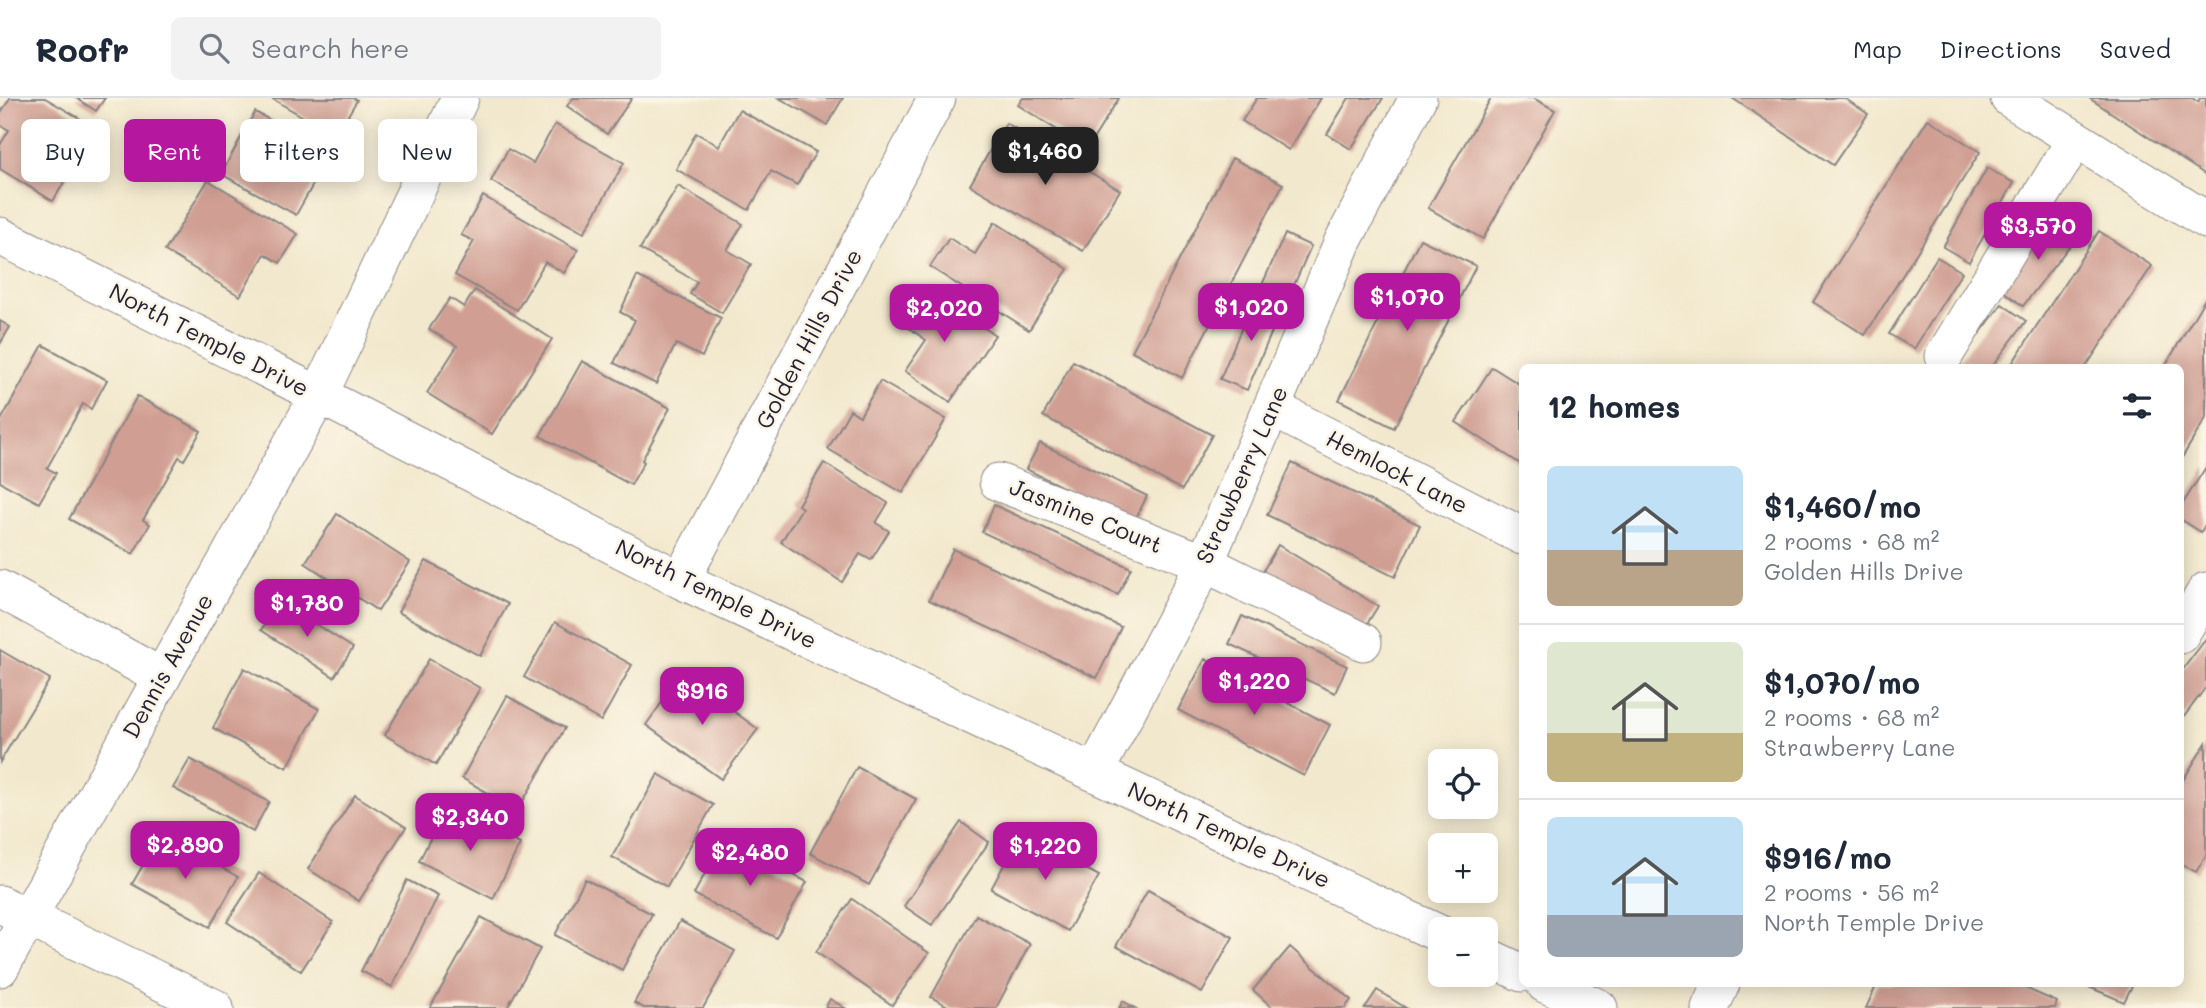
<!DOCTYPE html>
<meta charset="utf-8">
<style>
:root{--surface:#fff;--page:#f2f2f3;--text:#1f2937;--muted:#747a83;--line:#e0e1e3;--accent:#b5179e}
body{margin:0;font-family:Mali,sans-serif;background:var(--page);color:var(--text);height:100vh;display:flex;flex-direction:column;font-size:26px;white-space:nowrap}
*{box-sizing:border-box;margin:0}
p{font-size:23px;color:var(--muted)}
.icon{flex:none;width:38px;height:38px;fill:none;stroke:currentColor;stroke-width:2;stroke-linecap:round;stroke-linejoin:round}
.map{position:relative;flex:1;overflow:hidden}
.panel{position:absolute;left:1519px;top:266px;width:665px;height:623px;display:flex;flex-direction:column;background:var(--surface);border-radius:10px;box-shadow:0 4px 18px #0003}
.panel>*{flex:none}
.top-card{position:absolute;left:21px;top:21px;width:665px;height:63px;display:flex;gap:14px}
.controls{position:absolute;left:1428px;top:651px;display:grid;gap:14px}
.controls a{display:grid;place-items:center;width:70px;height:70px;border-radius:10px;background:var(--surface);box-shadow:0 4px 18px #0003;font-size:35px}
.price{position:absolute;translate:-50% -60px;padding:0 16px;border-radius:14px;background:var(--accent);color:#fff;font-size:23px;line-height:46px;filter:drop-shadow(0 2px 4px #0008)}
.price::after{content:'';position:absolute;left:50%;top:42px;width:21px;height:16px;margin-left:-10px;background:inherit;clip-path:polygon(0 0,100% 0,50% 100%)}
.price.current{background:#222;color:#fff}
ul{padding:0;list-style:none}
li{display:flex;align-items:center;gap:21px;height:175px;padding:0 28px}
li+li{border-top:2px solid var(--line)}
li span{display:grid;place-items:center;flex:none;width:196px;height:140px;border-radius:10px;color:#555}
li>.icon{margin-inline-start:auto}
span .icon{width:84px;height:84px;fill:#fffc;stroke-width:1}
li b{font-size:30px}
h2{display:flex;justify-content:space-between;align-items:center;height:84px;padding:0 28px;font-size:30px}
.tag{padding:0 24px;border-radius:10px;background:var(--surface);box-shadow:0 4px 18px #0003;font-size:24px;line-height:63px}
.tag.current{background:var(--accent);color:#fff}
header{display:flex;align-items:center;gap:42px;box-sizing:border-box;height:98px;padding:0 35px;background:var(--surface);border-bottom:2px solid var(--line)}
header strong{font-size:33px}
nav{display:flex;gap:38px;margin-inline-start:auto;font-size:24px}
.search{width:490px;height:63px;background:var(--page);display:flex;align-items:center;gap:18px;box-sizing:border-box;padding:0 24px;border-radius:10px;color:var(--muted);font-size:26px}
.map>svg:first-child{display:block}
</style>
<header>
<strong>Roofr</strong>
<div class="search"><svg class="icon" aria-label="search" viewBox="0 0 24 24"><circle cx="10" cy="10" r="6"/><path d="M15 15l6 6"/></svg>Search here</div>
<nav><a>Map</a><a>Directions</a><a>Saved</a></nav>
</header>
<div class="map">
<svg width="2206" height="910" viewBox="0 0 2206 910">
<rect width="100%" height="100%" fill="#fcf5e5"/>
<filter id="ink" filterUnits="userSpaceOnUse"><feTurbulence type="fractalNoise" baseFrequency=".0143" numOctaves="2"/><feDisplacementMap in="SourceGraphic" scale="14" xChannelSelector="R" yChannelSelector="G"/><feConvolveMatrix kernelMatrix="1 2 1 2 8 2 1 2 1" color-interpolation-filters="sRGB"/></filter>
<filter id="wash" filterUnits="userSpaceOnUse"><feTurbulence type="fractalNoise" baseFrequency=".00686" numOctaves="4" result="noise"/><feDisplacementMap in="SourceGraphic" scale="28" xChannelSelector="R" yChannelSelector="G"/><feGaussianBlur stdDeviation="1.57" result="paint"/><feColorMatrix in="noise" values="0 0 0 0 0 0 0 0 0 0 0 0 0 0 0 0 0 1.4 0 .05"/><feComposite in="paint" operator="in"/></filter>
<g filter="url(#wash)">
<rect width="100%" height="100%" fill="#f2e8cd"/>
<g id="blocks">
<!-- building -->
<g fill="#d09e93">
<polygon points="10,0 45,0 108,37 86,74 75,66 53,103 0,71 0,47 9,32 0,27 0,16"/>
<polygon points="76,0 105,0 96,13"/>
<polygon points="271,0 353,0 357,2 336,38"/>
<polygon points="573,0 632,0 607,36 567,8"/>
<polygon points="779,0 843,0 827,27"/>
<polygon points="1023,0 1119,0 1087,51 1018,7"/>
<polygon points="1257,0 1321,0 1289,52 1242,23"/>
<polygon points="1349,0 1383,0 1351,51 1327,36"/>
<polygon points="1491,0 1533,0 1555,12 1483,141 1428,110"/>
<polygon points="1732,0 1844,0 1868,16 1833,67"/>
<polygon points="2089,0 2192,0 2198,4 2200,0 2206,0 2206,77"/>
<polygon points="739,12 816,54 797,87 771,73 749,112 676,71 696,35 719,48"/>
<polygon points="255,14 300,38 283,68 314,85 296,117 221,76"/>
<polygon points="1928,21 1980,54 1865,237 1813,204"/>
<polygon points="1006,25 1120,92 1083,153 970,87"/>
<polygon points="555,26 624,65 584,135 491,83 508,51 533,65"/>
<polygon points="1232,60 1283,86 1182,280 1132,253"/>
<polygon points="1987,70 2014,85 1969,164 1943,149"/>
<polygon points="208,82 298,136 280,165 265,156 240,198 165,153"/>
<polygon points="678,88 743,126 727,152 751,166 722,215 690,196 697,184 640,151"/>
<polygon points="483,98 578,152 564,175 545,164 517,212 455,177 474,143 461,137"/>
<polygon points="2054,119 2078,137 2023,208 1999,190"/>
<polygon points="995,124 1068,171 1029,232 930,169 949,140 975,156"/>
<polygon points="2099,133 2152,168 2085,270 2009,270"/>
<polygon points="1285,136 1311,148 1288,201 1261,189"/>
<polygon points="1420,141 1476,168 1394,330 1339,302"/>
<polygon points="1937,159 1962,174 1914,251 1889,236"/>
<polygon points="637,178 721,220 702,259 676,246 656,286 614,265 635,222 620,214"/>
<polygon points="922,189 995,237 950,304 905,273 926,242 899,223"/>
<polygon points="475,192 552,241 492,336 427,295 457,248 429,231 450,200 464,209"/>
<polygon points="1255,198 1282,210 1247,292 1220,281"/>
<polygon points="2206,199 2206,320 2180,363 2180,270 2164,270"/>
<polygon points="2002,206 2026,223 1991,270 1954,270"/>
<polygon points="0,223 10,229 0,246"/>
<polygon points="43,247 107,282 91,311 83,306 47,370 56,375 39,405 0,384 0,324"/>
<polygon points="582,263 670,310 642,362 644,364 631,387 540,338"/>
<polygon points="1073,263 1212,337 1182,392 1043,318"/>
<polygon points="1492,269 1522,288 1522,367 1456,324"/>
<polygon points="880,283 946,321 903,395 828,351 850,312 860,318"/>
<polygon points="137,298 201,333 184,362 179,359 143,422 150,426 133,456 69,421"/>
<polygon points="1040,345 1147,398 1134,424 1026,371"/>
<polygon points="824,365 888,405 876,425 889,433 871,462 860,456 842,484 781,444 802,410 798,407"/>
<polygon points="1292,365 1420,427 1395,479 1267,417"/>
<polygon points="2206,369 2206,425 2201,434 2180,421 2180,410"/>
<polygon points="994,407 1131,470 1118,497 982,434"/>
<polygon points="337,416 410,464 378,513 305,465"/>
<polygon points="1278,447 1378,508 1362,534 1263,473"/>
<polygon points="953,451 1121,529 1097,580 929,502"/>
<polygon points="426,463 508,506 480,558 398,514"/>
<polygon points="280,503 353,550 334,579 261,532"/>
<polygon points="1242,518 1347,568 1335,595 1229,546"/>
<polygon points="555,524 632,567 601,623 524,579"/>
<polygon points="2206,541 2206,589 2180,624 2180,575"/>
<polygon points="0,552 50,581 0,664"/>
<polygon points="429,561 480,590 436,667 385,637"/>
<polygon points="1205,561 1330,627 1304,678 1178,612"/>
<polygon points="244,570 319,611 287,670 213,630"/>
<polygon points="682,576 758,631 721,681 646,627"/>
<polygon points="507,598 565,630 518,712 462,680"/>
<polygon points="2206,645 2206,758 2196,774 2180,765 2180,687"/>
<polygon points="190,661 269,704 253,734 173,690"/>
<polygon points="857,669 916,701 869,787 810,755"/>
<polygon points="658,676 713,707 667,789 612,759"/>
<polygon points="355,697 406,729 359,803 308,771"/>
<polygon points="446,709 520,746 493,801 419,763"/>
<polygon points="961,724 989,744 932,827 904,808"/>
<polygon points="1021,735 1099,778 1068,833 991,791"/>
<polygon points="161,736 238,779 210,829 132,786"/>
<polygon points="724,740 807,784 776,840 694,796"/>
<polygon points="259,775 333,824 301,873 227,824"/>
<polygon points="585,781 652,816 622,872 555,837"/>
<polygon points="407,782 438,798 392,889 361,873"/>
<polygon points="1148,792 1233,839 1202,895 1116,848"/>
<polygon points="852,801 929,855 892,907 816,854"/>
<polygon points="976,817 1030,846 996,910 951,910 931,899"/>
<polygon points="481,819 540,851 507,910 430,910"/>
<polygon points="680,823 735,853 703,910 644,910 634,905"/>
<polygon points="1290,849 1351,902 1345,910 1273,910 1253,892"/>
<polygon points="1877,886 2016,886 2057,904 2055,910 1866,910"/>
<polygon points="2082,886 2133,886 2124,904"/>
<polygon points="1377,892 1406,910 1365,910"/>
<polygon points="830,901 845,910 825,910"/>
<polygon points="1123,903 1135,910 1119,910"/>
</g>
</g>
</g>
<g filter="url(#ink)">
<use href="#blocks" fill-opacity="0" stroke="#8a8584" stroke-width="2"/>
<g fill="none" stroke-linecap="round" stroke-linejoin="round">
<defs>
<g id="minor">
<polyline points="2009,0 2206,122"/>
<polyline points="0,138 319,297 681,482 1440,836"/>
<polyline points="1944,258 2075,42"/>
<polyline points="1272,310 1522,438"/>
<polyline points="998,384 1205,465 1363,544"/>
<polyline points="681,482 937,0"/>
<polyline points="0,491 162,579"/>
<polyline points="2180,537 2206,493"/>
<polyline points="1095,674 1205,465 1343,143 1418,0"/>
<polyline points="0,806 215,910"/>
<polyline points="1486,858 1522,875"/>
<polyline points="0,870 319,297 460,0"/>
<polyline points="1545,886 1599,910"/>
<polyline points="1710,910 1721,886"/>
</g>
</defs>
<!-- minor casing -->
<use href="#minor" stroke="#8a8584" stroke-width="39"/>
<!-- minor -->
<use href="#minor" stroke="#fff" stroke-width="37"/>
</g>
</g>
<g text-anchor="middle" stroke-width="5" stroke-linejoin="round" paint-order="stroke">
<!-- street labels -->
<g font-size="23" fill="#22223b" stroke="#fcf5e5">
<text transform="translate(809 241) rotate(-62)" y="8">Golden Hills Drive</text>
<text transform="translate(209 242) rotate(27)" y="8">North Temple Drive</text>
<text transform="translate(1397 374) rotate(27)" y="8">Hemlock Lane</text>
<text transform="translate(1242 377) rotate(-66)" y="8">Strawberry Lane</text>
<text transform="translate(1086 418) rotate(22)" y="8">Jasmine Court</text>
<text transform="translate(716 496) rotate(26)" y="8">North Temple Drive</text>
<text transform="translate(168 568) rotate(-61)" y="8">Dennis Avenue</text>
<text transform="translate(1229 737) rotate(25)" y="8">North Temple Drive</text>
</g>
</g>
</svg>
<div class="controls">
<a><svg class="icon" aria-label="locate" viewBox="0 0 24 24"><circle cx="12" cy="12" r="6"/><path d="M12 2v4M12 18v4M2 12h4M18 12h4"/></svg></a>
<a>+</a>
<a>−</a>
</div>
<b class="price current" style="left:1045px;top:89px">$1,460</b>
<b class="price" style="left:2038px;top:164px">$3,570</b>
<b class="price" style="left:1407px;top:235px">$1,070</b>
<b class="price" style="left:1251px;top:245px">$1,020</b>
<b class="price" style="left:944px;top:246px">$2,020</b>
<b class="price" style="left:307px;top:541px">$1,780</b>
<b class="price" style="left:1254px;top:619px">$1,220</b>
<b class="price" style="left:702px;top:629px">$916</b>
<b class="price" style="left:470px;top:755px">$2,340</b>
<b class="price" style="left:185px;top:783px">$2,890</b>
<b class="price" style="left:1045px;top:784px">$1,220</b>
<b class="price" style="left:750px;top:790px">$2,480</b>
<div class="top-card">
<a class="tag">Buy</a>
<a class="tag current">Rent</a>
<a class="tag">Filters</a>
<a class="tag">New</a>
</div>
<section class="panel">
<h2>12 homes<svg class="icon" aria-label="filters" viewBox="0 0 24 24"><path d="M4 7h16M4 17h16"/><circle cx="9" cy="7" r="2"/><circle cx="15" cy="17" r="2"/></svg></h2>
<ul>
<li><span style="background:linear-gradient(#bfe0f5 60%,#b9a48a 0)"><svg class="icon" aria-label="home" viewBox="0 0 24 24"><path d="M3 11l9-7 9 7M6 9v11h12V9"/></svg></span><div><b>$1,460/mo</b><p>2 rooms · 68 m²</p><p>Golden Hills Drive</p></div></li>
<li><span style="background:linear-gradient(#dfe7d0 65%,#c2b280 0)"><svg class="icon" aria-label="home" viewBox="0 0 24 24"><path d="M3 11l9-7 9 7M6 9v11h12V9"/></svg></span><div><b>$1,070/mo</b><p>2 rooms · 68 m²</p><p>Strawberry Lane</p></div></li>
<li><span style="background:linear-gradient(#bfe0f5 70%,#9aa5b1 0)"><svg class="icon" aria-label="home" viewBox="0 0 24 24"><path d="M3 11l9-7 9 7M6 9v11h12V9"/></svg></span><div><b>$916/mo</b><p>2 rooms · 56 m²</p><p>North Temple Drive</p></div></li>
</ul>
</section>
</div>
